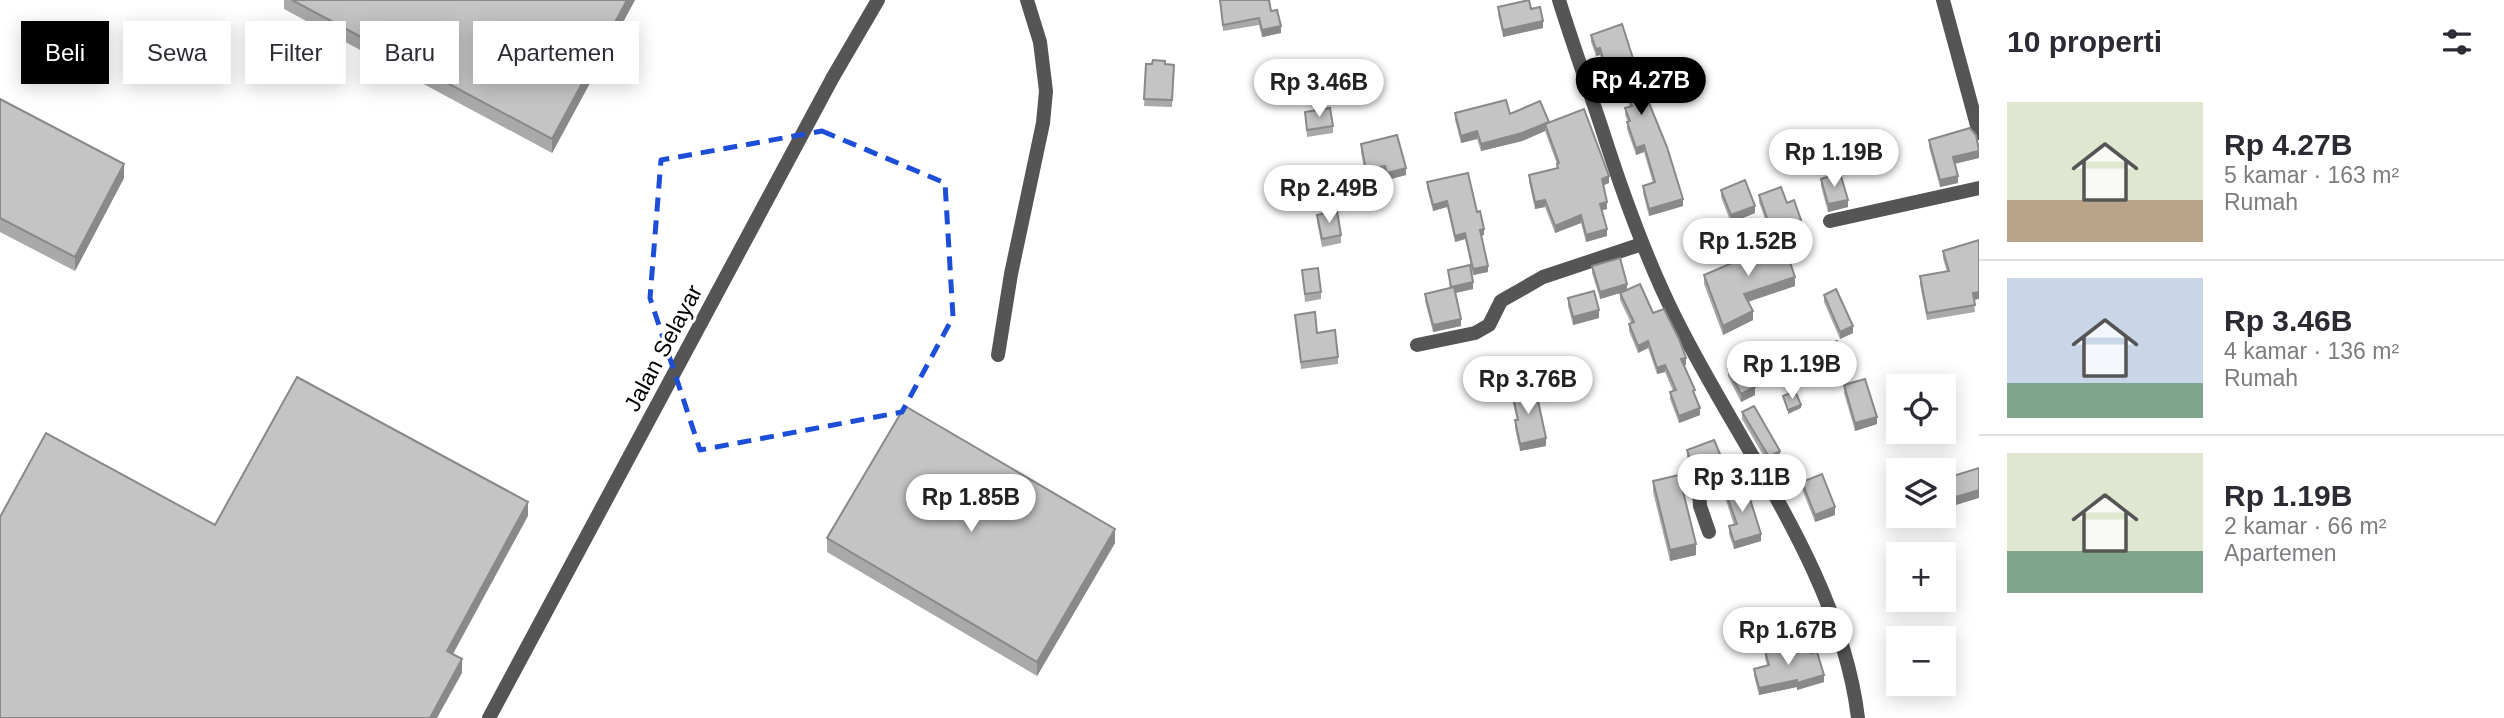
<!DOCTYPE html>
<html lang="id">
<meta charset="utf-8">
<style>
:root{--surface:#fff;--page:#f2f2f3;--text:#2b2b33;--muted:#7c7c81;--line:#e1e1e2;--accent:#000}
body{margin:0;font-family:Arial,sans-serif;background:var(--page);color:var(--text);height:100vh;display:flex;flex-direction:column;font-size:26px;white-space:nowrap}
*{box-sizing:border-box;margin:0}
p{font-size:23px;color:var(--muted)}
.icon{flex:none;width:38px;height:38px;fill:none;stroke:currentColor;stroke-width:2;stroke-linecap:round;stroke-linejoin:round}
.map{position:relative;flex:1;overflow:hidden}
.sheet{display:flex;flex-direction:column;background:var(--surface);width:525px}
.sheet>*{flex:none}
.guide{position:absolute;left:21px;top:21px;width:665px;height:63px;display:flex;gap:14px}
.buttons{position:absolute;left:1886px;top:374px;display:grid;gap:14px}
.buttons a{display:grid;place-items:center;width:70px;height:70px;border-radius:0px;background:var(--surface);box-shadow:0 4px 18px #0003;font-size:35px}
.price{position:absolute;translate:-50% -60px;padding:0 16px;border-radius:24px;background:#fff;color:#222;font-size:23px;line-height:46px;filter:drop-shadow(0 2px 4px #0008)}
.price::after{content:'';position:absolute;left:50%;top:42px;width:21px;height:16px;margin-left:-10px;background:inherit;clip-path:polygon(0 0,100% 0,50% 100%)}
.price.selected{background:var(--accent);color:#fff}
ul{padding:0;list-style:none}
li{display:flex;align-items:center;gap:21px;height:175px;padding:0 28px}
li+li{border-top:2px solid var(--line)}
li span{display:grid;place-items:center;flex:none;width:196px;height:140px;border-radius:0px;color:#555}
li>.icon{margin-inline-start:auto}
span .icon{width:84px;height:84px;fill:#fffc;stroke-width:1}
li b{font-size:30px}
h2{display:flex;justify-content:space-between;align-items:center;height:84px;padding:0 28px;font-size:30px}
.tag{padding:0 24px;border-radius:0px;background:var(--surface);box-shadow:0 4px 18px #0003;font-size:24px;line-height:63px}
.tag.selected{background:var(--accent);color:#fff}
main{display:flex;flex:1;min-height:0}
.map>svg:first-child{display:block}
</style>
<main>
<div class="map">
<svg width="1979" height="718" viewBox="0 0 1979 718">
<rect width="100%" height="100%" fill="#fff"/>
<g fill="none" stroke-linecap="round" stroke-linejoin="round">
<!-- minor -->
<g stroke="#555" stroke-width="14">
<path d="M 1559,0 C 1572,42 1587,84 1601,126 C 1622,192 1645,257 1676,319 C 1739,446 1841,575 1858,718"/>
<polyline points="1943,0 1979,133"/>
<polyline points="1830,221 1979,188"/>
<polyline points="1417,345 1475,333 1489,325 1501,301 1543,277 1642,244"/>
<polyline points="998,355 1011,274 1043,123 1046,91 1040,42 1027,0"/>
<polyline points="1709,532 1700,506 1699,490 1708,480 1753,458"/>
<polyline points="489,718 833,77 878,0"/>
</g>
</g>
<!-- wall -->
<g fill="#a9a9a9">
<polygon points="284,0 635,0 552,153 284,9"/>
<polygon points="1220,0 1271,11 1281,33 1262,37 1259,25 1223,31"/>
<polygon points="1498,7 1531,9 1543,28 1503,37 1498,14"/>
<polygon points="1591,35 1637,71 1655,88 1644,92 1683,206 1649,216 1643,193 1643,186 1653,183 1644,152 1636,155 1627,129 1627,122 1628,122 1625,115 1625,108 1630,107 1620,71 1606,75 1600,55 1596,56 1591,42"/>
<polygon points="1146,64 1174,65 1172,107 1144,106"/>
<polygon points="0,99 124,178 75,271 0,232"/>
<polygon points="1305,112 1333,126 1333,133 1307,137"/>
<polygon points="1455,113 1510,114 1549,123 1609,183 1603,185 1607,209 1602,210 1607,236 1586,242 1581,223 1555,233 1545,207 1535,209 1529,182 1529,175 1557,168 1557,164 1545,131 1522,141 1481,151 1477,139 1461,143 1455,120"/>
<polygon points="1929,140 1979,158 1955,164 1958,183 1940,187 1929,147"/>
<polygon points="1361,144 1406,175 1387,180 1385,174 1366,178 1361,152"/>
<polygon points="1821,179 1848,207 1828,212 1821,186"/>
<polygon points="1427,182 1477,212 1484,235 1481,235 1488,272 1473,275 1465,239 1455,242 1447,207 1433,211 1427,188"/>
<polygon points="1721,190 1755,213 1731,223 1721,197"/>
<polygon points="1759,195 1787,203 1801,227 1774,239 1795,286 1748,302 1753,320 1723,335 1704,284 1704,275 1750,255 1750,247 1772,239 1759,202"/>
<polygon points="1317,215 1341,235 1341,243 1322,247 1317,222"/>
<polygon points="1943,251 1974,300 1975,312 1927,320 1920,284 1920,276 1947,272 1943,258"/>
<polygon points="1592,266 1627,290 1653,313 1686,365 1684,365 1695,396 1700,415 1679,423 1670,399 1670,392 1673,391 1665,372 1657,374 1648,348 1638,353 1629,331 1629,324 1631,323 1620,300 1620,293 1600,299 1592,273"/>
<polygon points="1302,270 1321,292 1321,299 1305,302"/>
<polygon points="1448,270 1473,289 1455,293 1461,326 1433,332 1425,301 1425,294 1450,288"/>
<polygon points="1824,295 1853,333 1840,339 1824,302"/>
<polygon points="1568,298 1599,318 1573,325 1568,306"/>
<polygon points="1295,315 1317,333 1338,357 1338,364 1301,369"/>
<polygon points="1809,352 1844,364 1815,376 1809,360"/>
<polygon points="1728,369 1755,395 1741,402 1728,376"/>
<polygon points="1844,385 1877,424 1855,431 1844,393"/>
<polygon points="1512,391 1546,446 1520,451 1515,428 1515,420 1517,420 1512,399"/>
<polygon points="1742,412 1780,458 1769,465 1742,419"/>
<polygon points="1687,450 1720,462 1692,472 1687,458"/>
<polygon points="1979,468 1956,505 1950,484 1950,477"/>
<polygon points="1653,481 1696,555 1670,561 1653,492"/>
<polygon points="1802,482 1835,515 1815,522 1802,489"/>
<polygon points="1725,490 1761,541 1734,549 1729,534 1729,526 1734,525 1725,497"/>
<polygon points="1949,505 1950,523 1933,525 1932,516"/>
<polygon points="827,538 1115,543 1037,676 827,552"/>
<polygon points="1765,651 1787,655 1824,682 1797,690 1797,687 1759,695 1754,676 1754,669 1767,665 1765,658"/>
</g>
<!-- shaded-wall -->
<g fill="#898989">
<polygon points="627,0 635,0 552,153 552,139"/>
<polygon points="1543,21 1543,28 1503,37 1503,30"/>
<polygon points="1281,26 1281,33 1262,37 1262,30"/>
<polygon points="1600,48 1600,55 1596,56 1596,49"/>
<polygon points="1620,64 1620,71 1606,75 1606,68"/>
<polygon points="1655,81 1655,88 1642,93 1642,86"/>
<polygon points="1545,124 1545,131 1522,141 1481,151 1481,144"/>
<polygon points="1477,131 1477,139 1461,143 1461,136"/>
<polygon points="1644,145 1644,152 1636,155 1636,148"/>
<polygon points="1979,151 1979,158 1953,164 1953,157"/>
<polygon points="124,164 124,178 75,271 75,257"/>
<polygon points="1385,166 1385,174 1366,178 1366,170"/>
<polygon points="1406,168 1406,175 1387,180 1387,173"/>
<polygon points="1609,176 1609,183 1602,186 1602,179"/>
<polygon points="1958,176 1958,183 1940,187 1940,180"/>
<polygon points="1683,199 1683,206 1649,216 1649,209"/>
<polygon points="1545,200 1545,207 1535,209 1535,202"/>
<polygon points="1848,200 1848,207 1828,212 1828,204"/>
<polygon points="1447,201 1447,207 1433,211 1433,205"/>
<polygon points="1607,202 1607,209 1600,211 1600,204"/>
<polygon points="1755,206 1755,213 1731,223 1731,215"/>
<polygon points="1581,215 1581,223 1555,233 1555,226"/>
<polygon points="1801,220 1801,227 1772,239 1772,232"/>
<polygon points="1484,229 1484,235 1480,236 1480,230"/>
<polygon points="1607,229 1607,236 1586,242 1586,235"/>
<polygon points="1465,233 1465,239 1455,242 1455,236"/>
<polygon points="1488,266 1488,272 1473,275 1473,269"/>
<polygon points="1795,277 1795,286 1744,303 1744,294"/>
<polygon points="1473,282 1473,289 1451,294 1451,287"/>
<polygon points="1627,284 1627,291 1600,299 1600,292"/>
<polygon points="1979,292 1979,299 1973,300 1973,293"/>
<polygon points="1599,310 1599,318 1573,325 1573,317"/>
<polygon points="1753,311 1753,320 1723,335 1723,326"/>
<polygon points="1461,319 1461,326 1433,332 1433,325"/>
<polygon points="1853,326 1853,333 1840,339 1840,332"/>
<polygon points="1648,341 1648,348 1638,353 1638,346"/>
<polygon points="1844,356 1844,364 1815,376 1815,368"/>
<polygon points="1686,358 1686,365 1681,366 1681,359"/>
<polygon points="1665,365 1665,372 1657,374 1657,368"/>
<polygon points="1755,387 1755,395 1741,402 1741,394"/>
<polygon points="1801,405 1801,408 1788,414 1788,410"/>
<polygon points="1700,408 1700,415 1679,423 1679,416"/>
<polygon points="1877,417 1877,424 1855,431 1855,423"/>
<polygon points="1546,438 1546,446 1520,451 1520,444"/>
<polygon points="1780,451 1780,458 1769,465 1769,457"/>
<polygon points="1720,454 1720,462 1692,472 1692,465"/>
<polygon points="1979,490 1979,498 1956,505 1956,497"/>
<polygon points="528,502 528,516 447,665 447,651"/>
<polygon points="1835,507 1835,515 1815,522 1815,515"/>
<polygon points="1115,529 1115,543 1037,676 1037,662"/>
<polygon points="1761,534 1761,541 1734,549 1734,542"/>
<polygon points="1696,544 1696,555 1670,561 1670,550"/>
<polygon points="462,659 462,673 437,718 430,718"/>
<polygon points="1824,675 1824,682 1797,690 1797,683"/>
<polygon points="1797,680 1797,687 1759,695 1759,688"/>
</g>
<!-- building -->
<g fill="#c4c4c4" stroke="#898989" stroke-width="2">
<polygon points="292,0 627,0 552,139"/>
<polygon points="1220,0 1269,0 1271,11 1277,10 1281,26 1262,30 1259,18 1223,25"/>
<polygon points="1529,0 1531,9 1540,7 1543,21 1503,30 1498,7"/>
<polygon points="1622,24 1637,71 1649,66 1655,81 1642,86 1667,147 1683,199 1649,209 1643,186 1655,182 1644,145 1636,148 1627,122 1630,121 1625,108 1632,106 1620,64 1606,68 1600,48 1596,49 1591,35"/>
<polygon points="1153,60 1165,61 1165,64 1174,65 1172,100 1144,99 1146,64 1152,64"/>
<polygon points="0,99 124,164 75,257 0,218"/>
<polygon points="1506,100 1510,114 1540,101 1549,122 1522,133 1481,144 1477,131 1461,136 1455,113"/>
<polygon points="1330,108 1333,126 1307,130 1305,112"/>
<polygon points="1584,109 1609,176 1602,179 1607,202 1600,204 1607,229 1586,235 1581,215 1555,226 1545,200 1535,202 1529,175 1558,168 1557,164 1559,163 1545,124"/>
<polygon points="1970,128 1976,135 1979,151 1953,157 1958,176 1940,180 1929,140"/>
<polygon points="1397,135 1406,168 1387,173 1385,166 1366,170 1361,144"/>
<polygon points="1468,173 1477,212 1480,211 1484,229 1480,230 1488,266 1473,269 1465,233 1455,236 1447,201 1433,205 1427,182"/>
<polygon points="1840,173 1848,200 1828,204 1821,179"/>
<polygon points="1745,180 1755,206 1731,215 1721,190"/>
<polygon points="1781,187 1787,203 1794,200 1801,220 1772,232 1759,195"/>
<polygon points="1337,211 1341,235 1322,239 1317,215"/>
<polygon points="1781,236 1795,277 1744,294 1753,311 1723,326 1704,275 1753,254 1750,247"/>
<polygon points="1979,240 1979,292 1973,293 1975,305 1927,313 1920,276 1949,271 1943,251"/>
<polygon points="1620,258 1627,284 1600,292 1592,266"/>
<polygon points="1470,265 1473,282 1451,287 1448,270"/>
<polygon points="1318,268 1321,292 1305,294 1302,270"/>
<polygon points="1640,284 1653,313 1664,309 1679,339 1686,358 1681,359 1695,390 1693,391 1700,408 1679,416 1670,392 1676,390 1665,365 1657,368 1648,341 1638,346 1629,324 1634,322 1620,293"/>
<polygon points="1454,287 1461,319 1433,325 1425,294"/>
<polygon points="1836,289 1853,326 1840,332 1824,295"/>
<polygon points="1594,291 1599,310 1573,317 1568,298"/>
<polygon points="1315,312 1317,333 1335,330 1338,357 1301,362 1295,315"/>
<polygon points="1837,341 1844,356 1815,368 1809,352"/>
<polygon points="1742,364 1755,387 1741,394 1728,369"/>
<polygon points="297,377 528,502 447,651 462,659 430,718 0,718 0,517 46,433 215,525"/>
<polygon points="1865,379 1877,417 1855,423 1844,385"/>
<polygon points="1535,387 1546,438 1520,444 1515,420 1518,420 1512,391"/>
<polygon points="1795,391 1801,405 1788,410 1783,396"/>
<polygon points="905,406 1115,529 1037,662 827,538"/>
<polygon points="1754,406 1780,451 1769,457 1742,412"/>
<polygon points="1714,440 1720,454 1692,465 1687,450"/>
<polygon points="1979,468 1979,490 1956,497 1950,477"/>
<polygon points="1822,474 1835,507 1815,515 1802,482"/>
<polygon points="1679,475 1696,544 1670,550 1653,481"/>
<polygon points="1745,483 1761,534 1734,542 1729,526 1737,524 1725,490"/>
<polygon points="1944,505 1949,505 1950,519 1933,521 1932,516 1944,516"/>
<polygon points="1784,645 1787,655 1810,649 1811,653 1817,652 1824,675 1797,683 1797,680 1759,688 1754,669 1769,665 1765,651"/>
</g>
<!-- marked area -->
<path fill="none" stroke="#1d4ed8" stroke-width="5" stroke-dasharray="14 9" stroke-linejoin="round" d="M 822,131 L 945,183 L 953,317 L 902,412 L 700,450 L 650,298 L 661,160 Z"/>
<g text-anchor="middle" stroke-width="6" stroke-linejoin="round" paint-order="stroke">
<!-- street labels -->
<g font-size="23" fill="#000" stroke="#fff">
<text transform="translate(663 348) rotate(-62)" y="8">Jalan Selayar</text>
</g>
</g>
</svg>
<div class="buttons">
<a><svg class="icon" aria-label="locate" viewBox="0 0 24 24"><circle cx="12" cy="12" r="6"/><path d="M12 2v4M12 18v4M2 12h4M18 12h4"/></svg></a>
<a><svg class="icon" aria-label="layers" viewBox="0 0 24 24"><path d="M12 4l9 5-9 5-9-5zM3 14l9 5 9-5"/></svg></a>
<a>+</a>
<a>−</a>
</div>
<b class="price selected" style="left:1641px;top:117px">Rp 4.27B</b>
<b class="price" style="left:1319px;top:119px">Rp 3.46B</b>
<b class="price" style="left:1834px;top:189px">Rp 1.19B</b>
<b class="price" style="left:1329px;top:225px">Rp 2.49B</b>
<b class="price" style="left:1748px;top:278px">Rp 1.52B</b>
<b class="price" style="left:1792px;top:401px">Rp 1.19B</b>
<b class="price" style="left:1528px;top:416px">Rp 3.76B</b>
<b class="price" style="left:1742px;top:514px">Rp 3.11B</b>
<b class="price" style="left:971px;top:534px">Rp 1.85B</b>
<b class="price" style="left:1788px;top:667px">Rp 1.67B</b>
<div class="guide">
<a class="tag selected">Beli</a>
<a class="tag">Sewa</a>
<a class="tag">Filter</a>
<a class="tag">Baru</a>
<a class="tag">Apartemen</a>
</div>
</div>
<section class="sheet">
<h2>10 properti<svg class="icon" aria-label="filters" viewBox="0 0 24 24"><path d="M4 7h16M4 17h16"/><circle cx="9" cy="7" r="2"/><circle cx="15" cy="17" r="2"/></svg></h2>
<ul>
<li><span style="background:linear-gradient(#dfe7d0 70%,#b9a48a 0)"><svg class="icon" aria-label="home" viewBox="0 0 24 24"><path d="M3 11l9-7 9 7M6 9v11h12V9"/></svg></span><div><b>Rp 4.27B</b><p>5 kamar · 163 m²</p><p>Rumah</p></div></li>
<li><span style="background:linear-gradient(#c9d6e8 75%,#7fa58c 0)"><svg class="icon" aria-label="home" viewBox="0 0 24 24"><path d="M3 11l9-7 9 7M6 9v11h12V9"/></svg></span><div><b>Rp 3.46B</b><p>4 kamar · 136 m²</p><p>Rumah</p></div></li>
<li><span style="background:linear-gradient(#dfe7d0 70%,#7fa58c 0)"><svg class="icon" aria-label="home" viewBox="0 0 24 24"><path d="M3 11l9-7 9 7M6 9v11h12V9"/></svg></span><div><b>Rp 1.19B</b><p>2 kamar · 66 m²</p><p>Apartemen</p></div></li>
</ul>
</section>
</main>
